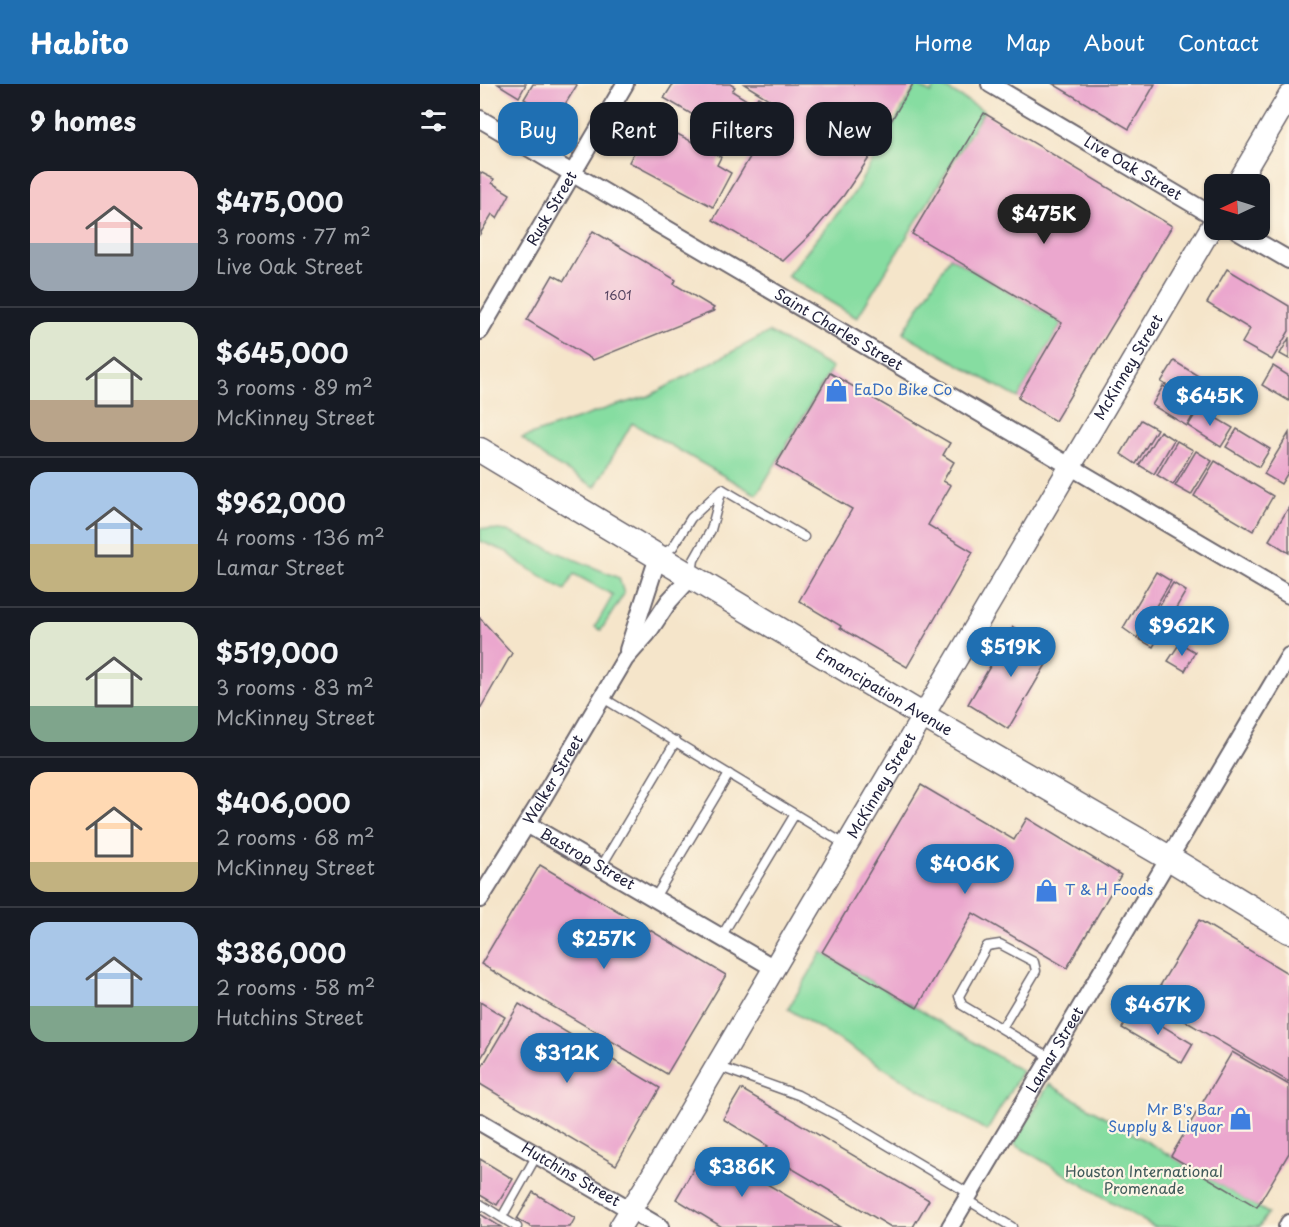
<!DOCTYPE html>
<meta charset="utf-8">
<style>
:root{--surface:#171b24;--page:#20242c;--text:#f1f3f6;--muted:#9ea1a6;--line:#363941;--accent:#1f6fb2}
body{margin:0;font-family:"Playpen Sans",sans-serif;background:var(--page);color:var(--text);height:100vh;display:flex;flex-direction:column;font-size:22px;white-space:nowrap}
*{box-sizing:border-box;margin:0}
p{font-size:20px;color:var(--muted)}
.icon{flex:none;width:33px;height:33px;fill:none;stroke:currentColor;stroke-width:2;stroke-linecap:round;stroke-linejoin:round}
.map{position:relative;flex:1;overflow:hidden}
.panel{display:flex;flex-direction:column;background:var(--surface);width:480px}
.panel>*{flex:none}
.hud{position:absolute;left:18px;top:18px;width:570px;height:54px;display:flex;gap:12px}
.needle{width:39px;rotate:266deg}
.tools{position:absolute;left:724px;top:90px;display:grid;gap:12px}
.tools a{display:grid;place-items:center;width:66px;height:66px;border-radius:12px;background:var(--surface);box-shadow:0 2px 4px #0004;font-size:30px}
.price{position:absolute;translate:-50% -51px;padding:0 14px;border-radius:21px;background:var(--accent);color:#fff;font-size:20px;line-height:39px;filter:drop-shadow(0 2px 3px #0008)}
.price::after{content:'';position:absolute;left:50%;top:36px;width:18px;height:14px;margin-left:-9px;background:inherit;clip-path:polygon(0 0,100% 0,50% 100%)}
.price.on{background:#222;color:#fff}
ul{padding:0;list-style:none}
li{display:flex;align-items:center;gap:18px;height:150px;padding:0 30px}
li+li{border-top:2px solid var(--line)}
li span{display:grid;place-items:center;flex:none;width:168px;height:120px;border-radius:18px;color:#555}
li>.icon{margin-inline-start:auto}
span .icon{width:72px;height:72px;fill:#fffc;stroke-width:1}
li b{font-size:26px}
h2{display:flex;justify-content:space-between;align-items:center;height:72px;padding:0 30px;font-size:26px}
.tag{padding:0 21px;border-radius:18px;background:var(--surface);box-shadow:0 2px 4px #0004;font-size:21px;line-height:54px}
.tag.on{background:var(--accent);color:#fff}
header{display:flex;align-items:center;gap:36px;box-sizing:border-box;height:84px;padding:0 30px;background:var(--accent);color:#fff}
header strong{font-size:28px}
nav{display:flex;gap:33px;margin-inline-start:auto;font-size:21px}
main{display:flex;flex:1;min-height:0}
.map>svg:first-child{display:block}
</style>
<header>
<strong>Habito</strong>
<nav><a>Home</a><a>Map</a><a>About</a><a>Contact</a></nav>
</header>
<main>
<section class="panel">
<h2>9 homes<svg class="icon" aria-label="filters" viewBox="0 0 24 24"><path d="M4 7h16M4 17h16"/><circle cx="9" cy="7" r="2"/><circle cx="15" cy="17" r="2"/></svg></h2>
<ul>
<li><span style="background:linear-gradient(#f6c9c9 60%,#9aa5b1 0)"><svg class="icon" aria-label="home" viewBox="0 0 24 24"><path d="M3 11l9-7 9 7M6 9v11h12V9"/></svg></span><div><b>$475,000</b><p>3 rooms · 77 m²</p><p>Live Oak Street</p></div></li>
<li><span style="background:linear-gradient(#dfe7d0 65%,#b9a48a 0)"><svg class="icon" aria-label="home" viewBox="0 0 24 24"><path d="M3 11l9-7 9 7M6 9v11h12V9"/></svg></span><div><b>$645,000</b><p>3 rooms · 89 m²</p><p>McKinney Street</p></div></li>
<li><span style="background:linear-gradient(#a9c7e8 60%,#c2b280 0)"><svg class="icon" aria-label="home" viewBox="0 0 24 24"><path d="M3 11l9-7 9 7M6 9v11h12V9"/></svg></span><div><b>$962,000</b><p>4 rooms · 136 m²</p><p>Lamar Street</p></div></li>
<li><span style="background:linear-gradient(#dfe7d0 70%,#7fa58c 0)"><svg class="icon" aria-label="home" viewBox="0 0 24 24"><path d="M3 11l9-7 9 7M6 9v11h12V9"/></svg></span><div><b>$519,000</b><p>3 rooms · 83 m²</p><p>McKinney Street</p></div></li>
<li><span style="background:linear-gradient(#ffd9b3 75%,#c2b280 0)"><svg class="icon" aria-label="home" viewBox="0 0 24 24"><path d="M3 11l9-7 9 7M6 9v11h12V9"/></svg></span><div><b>$406,000</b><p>2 rooms · 68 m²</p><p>McKinney Street</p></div></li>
<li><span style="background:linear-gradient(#a9c7e8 70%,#7fa58c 0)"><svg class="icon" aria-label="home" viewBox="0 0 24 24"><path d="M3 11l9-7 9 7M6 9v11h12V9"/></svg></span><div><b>$386,000</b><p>2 rooms · 58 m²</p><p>Hutchins Street</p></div></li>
</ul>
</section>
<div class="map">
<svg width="809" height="1143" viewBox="0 0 809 1143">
<rect width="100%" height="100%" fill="#fcf5e5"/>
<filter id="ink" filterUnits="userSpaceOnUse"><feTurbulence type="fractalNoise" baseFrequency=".0167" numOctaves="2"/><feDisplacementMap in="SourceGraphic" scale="12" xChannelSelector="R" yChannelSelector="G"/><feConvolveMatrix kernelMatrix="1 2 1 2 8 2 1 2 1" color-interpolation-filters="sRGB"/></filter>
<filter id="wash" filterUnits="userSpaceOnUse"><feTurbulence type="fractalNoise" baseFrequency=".008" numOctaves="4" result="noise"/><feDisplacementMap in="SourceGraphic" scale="24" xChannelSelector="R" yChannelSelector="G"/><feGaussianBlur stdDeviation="1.35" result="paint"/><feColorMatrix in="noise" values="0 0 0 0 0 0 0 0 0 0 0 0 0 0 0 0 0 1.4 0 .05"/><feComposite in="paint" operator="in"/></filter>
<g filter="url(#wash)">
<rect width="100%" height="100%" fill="#f5e5ca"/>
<!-- green -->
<g fill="#86dda1" stroke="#54806e" stroke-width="1.5">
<polygon points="456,0 459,0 504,27 377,234 307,192 374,109 436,1 451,9"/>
<polygon points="470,173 582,239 538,314 423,249"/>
<polygon points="289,248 352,284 277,411 152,339 115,403 68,376 42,354 131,323 169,312"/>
<polygon points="0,444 27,447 139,494 144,510 121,546 115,543 133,511 94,490 85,506 41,480 27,468 0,457"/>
<polygon points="342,868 542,987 507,1047 308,925"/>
<polygon points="569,1000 788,1129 779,1143 674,1143 534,1060"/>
</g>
<g id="blocks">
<!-- building -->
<g fill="#eba7ce">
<polygon points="18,0 46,0 39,13"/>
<polygon points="53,0 96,0 97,1 76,35 44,15"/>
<polygon points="193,0 250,0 255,3 252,7 273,20 278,13 296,23 271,65 184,14"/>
<polygon points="264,0 433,0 389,74 364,111 335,146 303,177 233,136 300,22"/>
<polygon points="573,0 675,0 649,45"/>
<polygon points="504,29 692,142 575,337 538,314 582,239 432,150"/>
<polygon points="171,36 241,73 237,81 251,89 233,123 149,78"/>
<polygon points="0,88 14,95 12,99 30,110 17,134 12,130 0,150"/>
<polygon points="113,147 196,196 194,200 234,224 232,226 234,227 113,276 47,236 73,191 84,197"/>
<polygon points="747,185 809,222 809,247 792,276 762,259 770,245 727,219"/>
<polygon points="809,254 809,275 800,270"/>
<polygon points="694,277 747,310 734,331 681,298"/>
<polygon points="793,282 809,292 809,317 782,301"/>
<polygon points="350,289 470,359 463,371 474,378 463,397 471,401 448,441 493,468 427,583 360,544 361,542 319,517 372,425 296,381"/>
<polygon points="683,302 718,323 707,342 672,321"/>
<polygon points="719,324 753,344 741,363 708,342"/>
<polygon points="661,336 677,345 656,380 641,370"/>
<polygon points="757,345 790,365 779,383 746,363"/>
<polygon points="680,347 694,356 674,390 659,381"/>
<polygon points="809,349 809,387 801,400 784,390"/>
<polygon points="697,357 713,366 693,401 677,391"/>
<polygon points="716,367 732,377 711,411 695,402"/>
<polygon points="735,377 793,412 773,447 714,412"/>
<polygon points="809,423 809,469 789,456"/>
<polygon points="676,488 691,497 657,554 643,544"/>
<polygon points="693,499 706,507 673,563 659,555"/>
<polygon points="0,534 32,569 0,625"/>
<polygon points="533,543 574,567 528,645 488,620"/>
<polygon points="700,559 715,568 705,587 688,577"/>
<polygon points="441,701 534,756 547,734 641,791 587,884 493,829 437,924 342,868"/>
<polygon points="60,781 246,891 187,990 1,880"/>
<polygon points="719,836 809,890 809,998 671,917"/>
<polygon points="0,918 25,933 0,976"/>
<polygon points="39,920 180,1004 136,1081 0,1000 0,986"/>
<polygon points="654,925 713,960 702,979 642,944"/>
<polygon points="752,968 809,1001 809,1069 777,1123 691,1072"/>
<polygon points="261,1005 449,1116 433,1143 411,1143 284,1068 288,1062 243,1035"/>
<polygon points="226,1064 360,1143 242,1143 196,1115"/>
<polygon points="0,1075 33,1095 17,1121 0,1111"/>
<polygon points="53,1108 95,1134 90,1143 51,1143 37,1135"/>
<polygon points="0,1130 21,1143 0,1143"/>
</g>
</g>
</g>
<g filter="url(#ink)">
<use href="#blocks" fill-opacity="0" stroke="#6c666d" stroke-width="1.5"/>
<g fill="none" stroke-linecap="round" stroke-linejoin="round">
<defs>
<g id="service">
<polyline points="242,405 324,453"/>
<polyline points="181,471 193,463 211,434 242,405 231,446 214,476 212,489"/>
<polyline points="123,614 366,761"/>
<polyline points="121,783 196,657"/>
<polyline points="174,815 249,690"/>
<polyline points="241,853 315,730"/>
<polyline points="522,944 556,887 554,878 520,860 507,862 479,912 482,921 571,974"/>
<polyline points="237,982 318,1011 362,1034 490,1110"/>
<polyline points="486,1115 532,1143"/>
<polyline points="0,1120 37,1143"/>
<polyline points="22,1133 57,1071"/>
</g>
<g id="minor">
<path id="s1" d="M 510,0 L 735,133"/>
<path id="s2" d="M 0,35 L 809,511"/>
<polyline points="757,146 809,176"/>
<path id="s3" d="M 0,247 L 145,0"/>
<polyline points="148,566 178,473"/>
<path id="s4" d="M 47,740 L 294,884"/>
<path id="s5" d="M 0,815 L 61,717 L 145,575 L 167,550 L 189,517 L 211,493"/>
<path id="s6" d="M 0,1038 L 180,1143"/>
<path id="s7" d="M 470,1143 L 809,572"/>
<polyline points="807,1143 809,1139"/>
</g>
<g id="tertiary">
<polyline points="757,100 809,12"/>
<path id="s8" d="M 140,1143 L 165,1103 L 735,137"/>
</g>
<g id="secondary">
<path id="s9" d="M 0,366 L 442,631 L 689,774 L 809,847"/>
</g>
</defs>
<!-- service casing -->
<use href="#service" stroke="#6c666d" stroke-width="11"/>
<!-- minor casing -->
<use href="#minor" stroke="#6c666d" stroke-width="20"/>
<!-- tertiary casing -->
<use href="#tertiary" stroke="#6c666d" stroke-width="24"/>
<!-- secondary casing -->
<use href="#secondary" stroke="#6c666d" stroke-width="27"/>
<!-- service -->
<use href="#service" stroke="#fff" stroke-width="8"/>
<!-- minor -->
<use href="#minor" stroke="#fff" stroke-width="16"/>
<!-- tertiary -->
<use href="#tertiary" stroke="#fff" stroke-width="21"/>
<!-- secondary -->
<use href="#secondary" stroke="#fff" stroke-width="24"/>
</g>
</g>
<!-- icons -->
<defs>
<symbol id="shop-bare" viewBox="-9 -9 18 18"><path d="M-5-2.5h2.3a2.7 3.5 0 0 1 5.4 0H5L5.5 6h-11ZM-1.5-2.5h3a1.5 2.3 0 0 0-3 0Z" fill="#3f7fe0" stroke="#fcf5e5" stroke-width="2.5" paint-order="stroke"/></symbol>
</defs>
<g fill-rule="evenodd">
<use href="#shop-bare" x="340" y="290" width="33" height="33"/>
<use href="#shop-bare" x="550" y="790" width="33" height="33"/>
<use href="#shop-bare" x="744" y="1018" width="33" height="33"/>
</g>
<g text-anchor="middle" stroke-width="4.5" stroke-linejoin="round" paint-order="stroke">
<!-- number labels -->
<g font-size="12" fill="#544360">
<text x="138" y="216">1601</text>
</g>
<!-- street labels -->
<g font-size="15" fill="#22223b" stroke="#fcf5e5">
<text dy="5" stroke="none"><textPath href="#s1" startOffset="166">Live Oak Street</textPath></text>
<text dy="5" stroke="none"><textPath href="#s3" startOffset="142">Rusk Street</textPath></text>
<text dy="5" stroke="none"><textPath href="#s2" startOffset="416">Saint Charles Street</textPath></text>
<text dy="5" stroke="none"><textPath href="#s8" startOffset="999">McKinney Street</textPath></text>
<text dy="5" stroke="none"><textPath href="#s9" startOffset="471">Emancipation Avenue</textPath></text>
<text dy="5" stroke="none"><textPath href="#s5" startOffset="140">Walker Street</textPath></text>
<text dy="5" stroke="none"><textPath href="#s8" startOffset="513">McKinney Street</textPath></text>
<text dy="5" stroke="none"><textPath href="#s4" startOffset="70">Bastrop Street</textPath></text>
<text dy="5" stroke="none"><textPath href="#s7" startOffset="206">Lamar Street</textPath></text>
<text dy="5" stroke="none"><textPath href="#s6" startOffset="105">Hutchins Street</textPath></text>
</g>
<!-- shop labels -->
<g font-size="15" fill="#366cbe" stroke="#fcf5e5" text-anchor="start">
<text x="374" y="311">EaDo Bike Co</text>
<text x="585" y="811">T &amp; H Foods</text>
<text x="743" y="1031" text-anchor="end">Mr B's Bar<tspan x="743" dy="17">Supply &amp; Liquor</tspan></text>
</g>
<!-- park labels -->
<g font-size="15" fill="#405a5a" stroke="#fcf5e5">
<text x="664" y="1093">Houston International<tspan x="664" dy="17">Promenade</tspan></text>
</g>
</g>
</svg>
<div class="tools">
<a><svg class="needle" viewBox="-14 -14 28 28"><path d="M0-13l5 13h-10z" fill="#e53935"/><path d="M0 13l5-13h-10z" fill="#9ea1a6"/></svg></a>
</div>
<b class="price on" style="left:564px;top:161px">$475K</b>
<b class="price" style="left:730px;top:343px">$645K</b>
<b class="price" style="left:702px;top:573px">$962K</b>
<b class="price" style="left:531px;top:594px">$519K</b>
<b class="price" style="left:485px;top:811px">$406K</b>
<b class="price" style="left:124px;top:886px">$257K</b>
<b class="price" style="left:678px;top:952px">$467K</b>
<b class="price" style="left:87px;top:1000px">$312K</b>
<b class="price" style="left:262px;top:1114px">$386K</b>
<div class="hud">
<a class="tag on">Buy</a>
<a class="tag">Rent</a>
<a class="tag">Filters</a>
<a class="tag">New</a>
</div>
</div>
</main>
